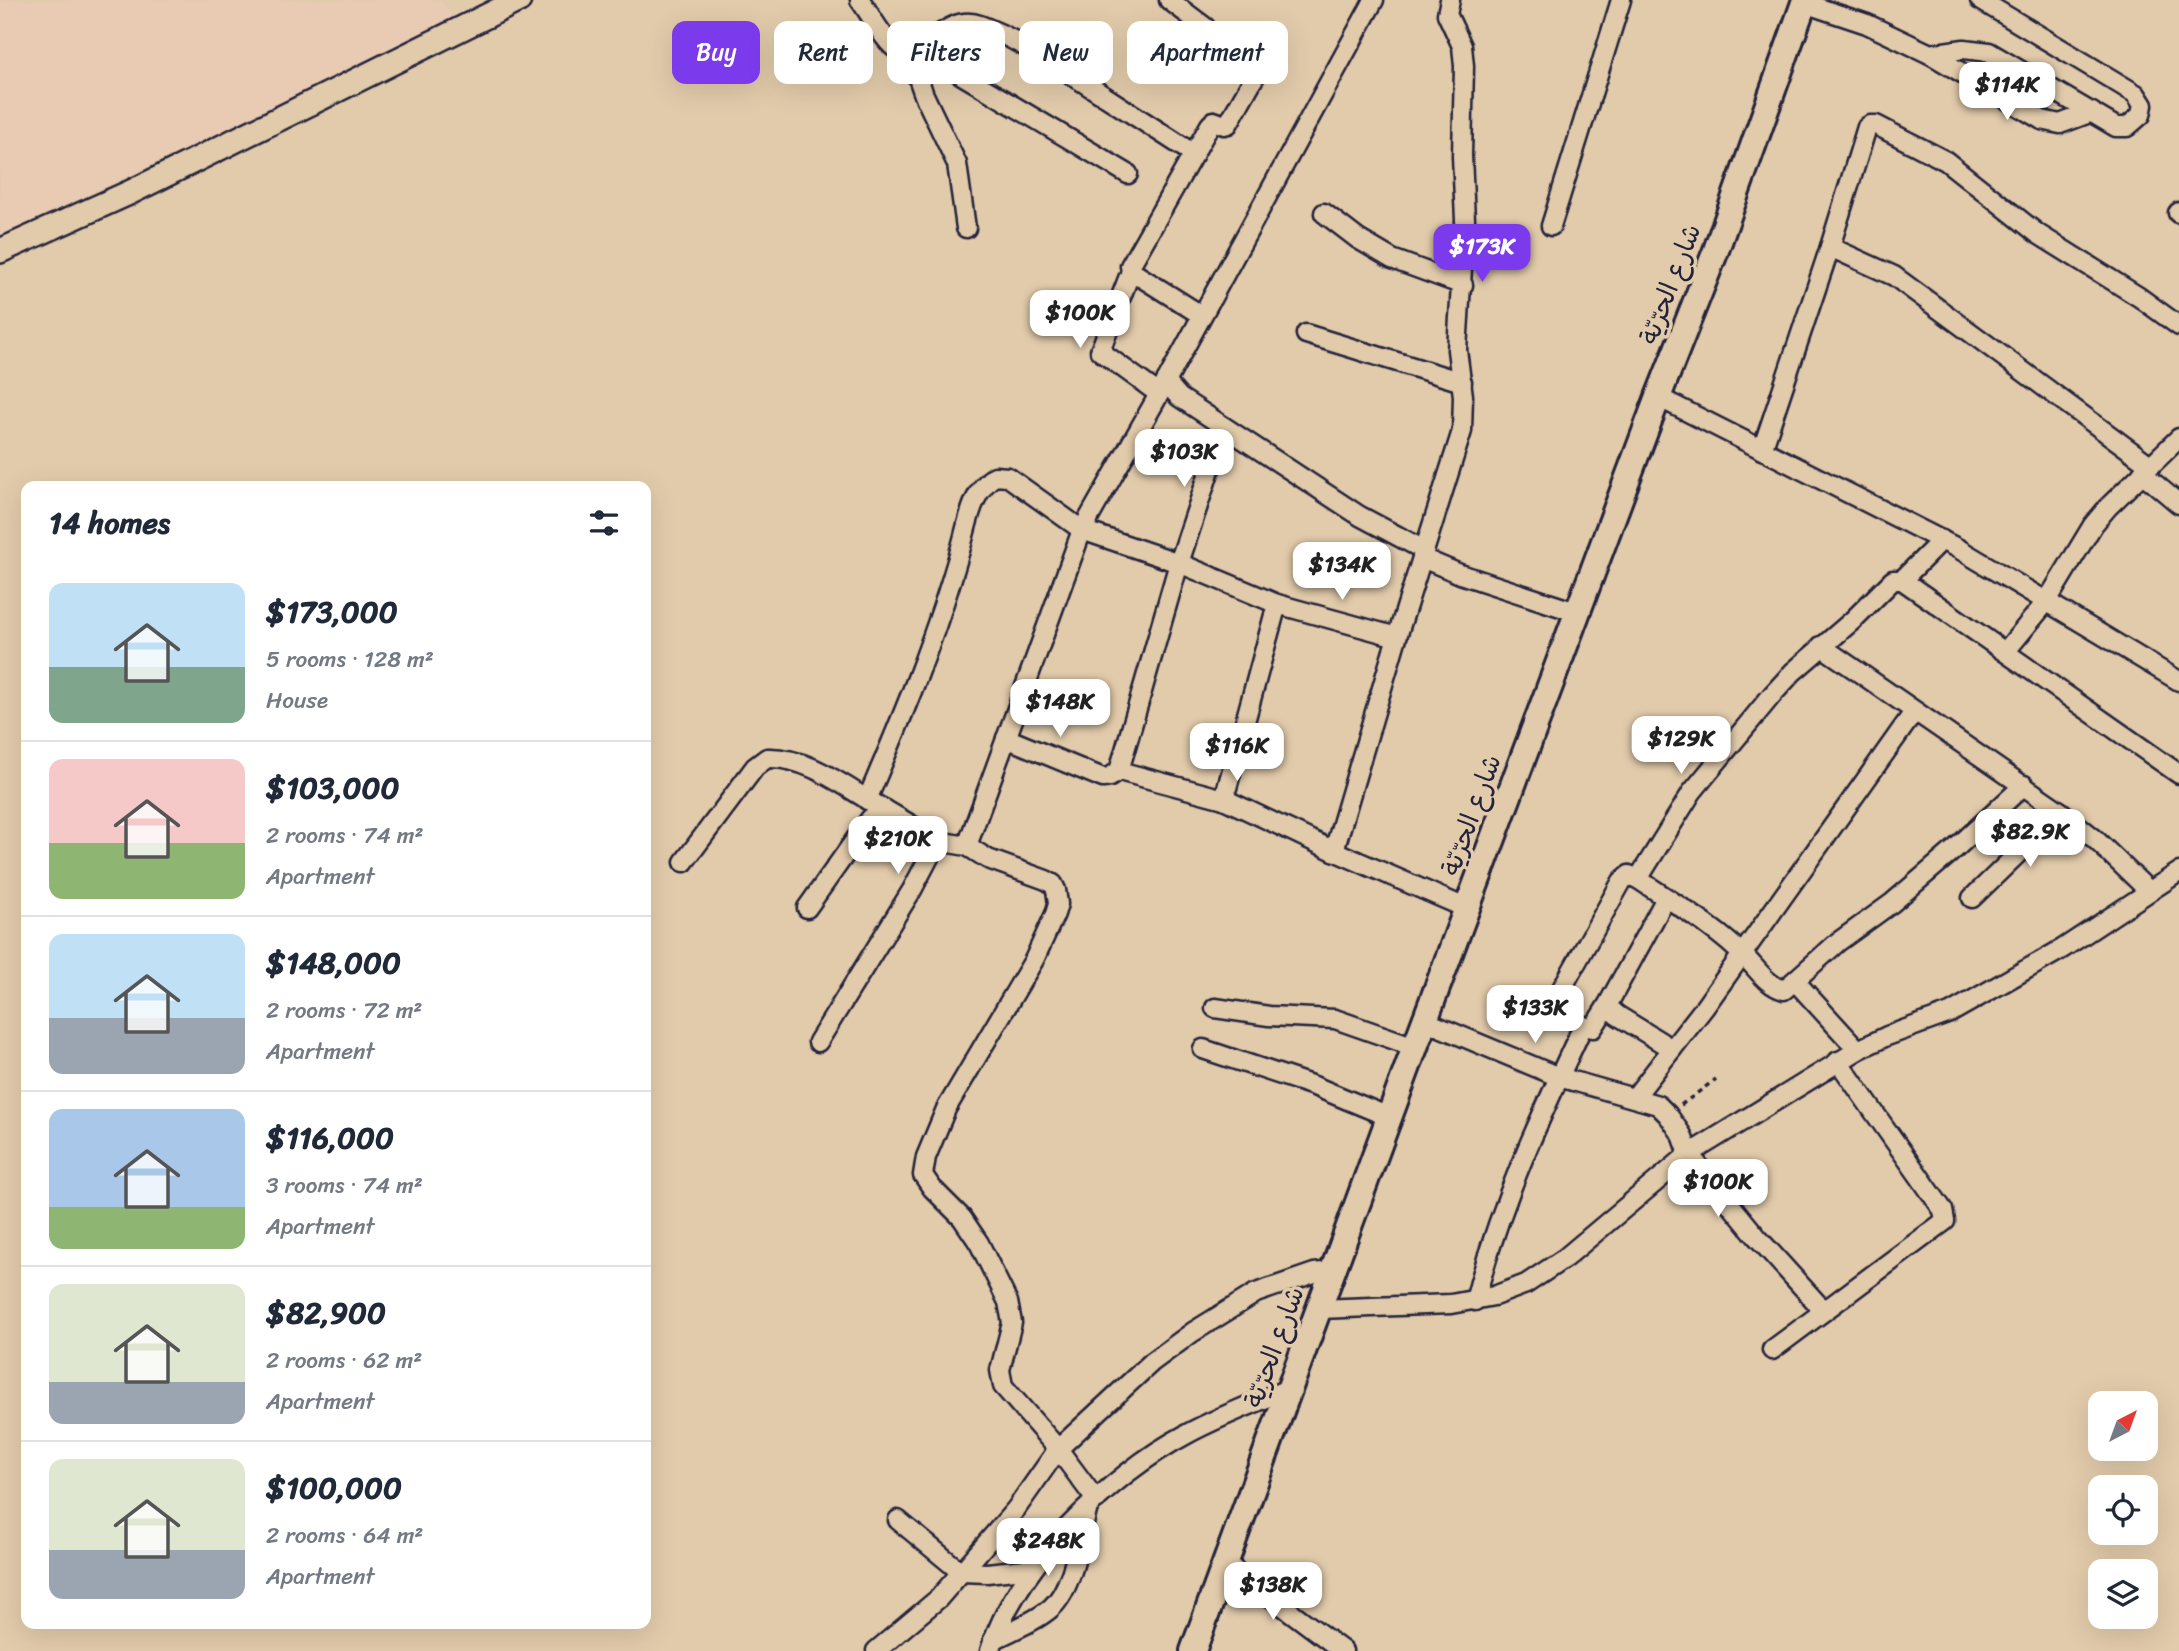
<!DOCTYPE html>
<meta charset="utf-8">
<style>
:root{--surface:#fff;--page:#f6f6f7;--text:#1f2937;--muted:#747a83;--line:#e0e1e3;--accent:#7c3aed}
body{margin:0;font-family:Sriracha,"Playpen Sans Arabic",sans-serif;background:var(--page);color:var(--text);height:100vh;display:flex;flex-direction:column;font-size:26px;white-space:nowrap}
*{box-sizing:border-box;margin:0}
p{font-size:23px;color:var(--muted)}
.icon{flex:none;width:38px;height:38px;fill:none;stroke:currentColor;stroke-width:2;stroke-linecap:round;stroke-linejoin:round}
.map{position:relative;flex:1;overflow:hidden}
.side{position:absolute;left:21px;top:481px;width:630px;height:1148px;display:flex;flex-direction:column;background:var(--surface);border-radius:14px;box-shadow:0 7px 28px #0002}
.side>*{flex:none}
.top-card{position:absolute;left:672px;top:21px;width:665px;height:63px;display:flex;gap:14px}
.needle{width:46px;rotate:41deg}
.fabs{position:absolute;left:2088px;top:1391px;display:grid;gap:14px}
.fabs a{display:grid;place-items:center;width:70px;height:70px;border-radius:14px;background:var(--surface);box-shadow:0 7px 28px #0002;font-size:35px}
.price{position:absolute;translate:-50% -60px;padding:0 16px;border-radius:14px;background:#fff;color:#222;font-size:23px;line-height:46px;filter:drop-shadow(0 2px 4px #0008)}
.price::after{content:'';position:absolute;left:50%;top:42px;width:21px;height:16px;margin-left:-10px;background:inherit;clip-path:polygon(0 0,100% 0,50% 100%)}
.price.on{background:var(--accent);color:#fff}
ul{padding:0;list-style:none}
li{display:flex;align-items:center;gap:21px;height:175px;padding:0 28px}
li+li{border-top:2px solid var(--line)}
li span{display:grid;place-items:center;flex:none;width:196px;height:140px;border-radius:14px;color:#555}
li>.icon{margin-inline-start:auto}
span .icon{width:84px;height:84px;fill:#fffc;stroke-width:1}
li b{font-size:30px}
h2{display:flex;justify-content:space-between;align-items:center;height:84px;padding:0 28px;font-size:30px}
.tag{padding:0 24px;border-radius:14px;background:var(--surface);box-shadow:0 7px 28px #0002;font-size:24px;line-height:63px}
.tag.on{background:var(--accent);color:#fff}
.map>svg:first-child{display:block}
</style>
<div class="map">
<svg width="2179" height="1651" viewBox="0 0 2179 1651">
<rect width="100%" height="100%" fill="#e2cbab"/>
<filter id="ink" filterUnits="userSpaceOnUse"><feTurbulence type="fractalNoise" baseFrequency=".0143" numOctaves="2"/><feDisplacementMap in="SourceGraphic" scale="14" xChannelSelector="R" yChannelSelector="G"/><feConvolveMatrix kernelMatrix="1 2 1 2 8 2 1 2 1" color-interpolation-filters="sRGB"/></filter>
<g filter="url(#ink)">
<!-- built -->
<polygon fill="#e9cab3" points="0,0 440,0 456,22 0,236"/>
<g fill="none" stroke-linecap="round" stroke-linejoin="round">
<defs>
<g id="minor">
<path d="M 860,0 C 869,12 886,45 899,51 C 921,63 944,12 980,25 C 1015,38 1046,59 1078,79 C 1117,104 1155,129 1194,154"/>
<polyline points="1169,0 1205,27 1213,39 1247,66 1255,76 1228,124 1224,125 1214,121 1210,125 1130,266 1131,271 1201,315"/>
<polyline points="1374,0 1166,382 1179,397 1360,516 1424,550"/>
<polyline points="1450,0 1447,14 1462,46 1464,66 1462,156 1465,220 1457,350 1463,396 1462,431 1397,637 1334,851 1468,909"/>
<polyline points="1804,3 1867,24 1930,54 1964,49 1989,52 2116,127 2127,127 2141,115 2143,105 2136,94 1980,0"/>
<polyline points="920,48 962,75 1128,174"/>
<polyline points="909,52 924,95 957,164 966,228"/>
<polyline points="1930,54 2042,120 2060,124 2092,112"/>
<polyline points="1324,213 1358,239 1392,259 1463,285"/>
<polyline points="2178,213 2179,212"/>
<polyline points="1551,226 1621,0"/>
<polyline points="1830,247 1894,276 2150,465"/>
<polyline points="1131,271 1100,351 1159,394"/>
<polyline points="1306,334 1462,382"/>
<polyline points="1658,397 1959,549 2179,681"/>
<polyline points="1762,450 1830,247 1867,127 1870,125 1876,125 1946,161 2038,234 2139,297 2179,326"/>
<polyline points="2142,473 2179,504"/>
<polyline points="1422,558 1460,574 1579,613"/>
<polyline points="1902,580 2179,774"/>
<polyline points="1821,646 2061,812 2095,839 2149,891"/>
<polyline points="2005,652 2047,601 2093,525 2108,507 2179,438"/>
<polyline points="1006,738 1103,778 1110,777 1119,771 1179,563 1224,427"/>
<polyline points="1119,771 1224,799 1334,851"/>
<polyline points="1224,799 1277,604"/>
<path d="M 867,800 C 902,718 937,634 961,547 C 968,523 972,490 995,476 L 1008,477 L 1082,530 L 1179,563 L 1277,604 L 1397,637"/>
<polyline points="967,846 988,859 1046,880 1053,884 1056,890 1058,904 1055,914 1034,960 946,1109 926,1157 923,1175 932,1188 962,1218 979,1243 1008,1302 1012,1323 1000,1370 1003,1386 1058,1449 1096,1500"/>
<path d="M 684,862 L 755,767 L 767,758 C 809,756 848,790 884,809"/>
<path d="M 1638,879 C 1675,904 1716,927 1747,959 C 1758,970 1768,986 1784,990 L 1838,942 L 1892,903 L 1955,849 L 2024,785"/>
<polyline points="1666,898 1607,1006 1617,1015 1672,1049"/>
<polyline points="1972,898 2061,812"/>
<polyline points="807,908 870,819 879,811 884,809 940,842"/>
<polyline points="1795,981 1858,1050"/>
<polyline points="1215,1008 1269,1016 1335,1019 1415,1047"/>
<polyline points="1425,1021 1559,1077 1658,1105 1668,1115 1682,1135 1689,1154 1757,1237 1824,1311"/>
<polyline points="1583,1026 1593,1028 1607,1006"/>
<polyline points="818,1042 912,890 936,844 943,842 967,846 1082,530 1166,382"/>
<polyline points="1203,1049 1314,1086 1389,1117"/>
<polyline points="1634,1098 1704,1008 1914,712"/>
<path d="M 1475,1301 C 1499,1205 1541,1115 1583,1026 L 1556,1007 L 1556,999 L 1622,881 L 1629,875 L 1638,879 L 1692,792 L 1772,695 L 1793,672 L 1852,621 L 1893,580 L 1902,580 L 1942,540"/>
<polyline points="1319,1309 1451,1304 1494,1296 1526,1284 1565,1258 1689,1154 1858,1050 1887,1036 1950,1013 1973,1000 2062,949 2179,872"/>
<polyline points="1772,1350 1945,1221 1943,1210 1838,1061"/>
<polyline points="898,1520 961,1572 987,1573 1033,1568"/>
<polyline points="1225,1563 1343,1651"/>
<path d="M 993,1640 C 1012,1630 1035,1622 1051,1608 C 1073,1589 1080,1538 1087,1511"/>
<polyline points="876,1651 939,1598 1016,1509 1058,1449 1152,1362 1193,1332 1256,1293 1314,1273 1333,1271"/>
<path d="M 990,1651 C 1016,1566 1109,1475 1187,1434 C 1220,1416 1256,1403 1290,1388"/>
</g>
<polyline id="tertiary" points="0,251 131,192 519,0"/>
<polyline id="secondary" points="1193,1651 1415,1047 1658,397 1715,253 1805,0"/>
</defs>
<!-- minor casing -->
<use href="#minor" stroke="#22223b" stroke-width="23"/>
<!-- tertiary casing -->
<use href="#tertiary" stroke="#22223b" stroke-width="28"/>
<!-- secondary casing -->
<use href="#secondary" stroke="#22223b" stroke-width="30"/>
<!-- path -->
<polyline stroke="#22223b" stroke-width="3.5" stroke-dasharray="5 5" stroke-linecap="butt" points="1681,1105 1716,1079"/>
<!-- minor -->
<use href="#minor" stroke="#e2cbab" stroke-width="18"/>
<!-- tertiary -->
<use href="#tertiary" stroke="#e2cbab" stroke-width="23"/>
<!-- secondary -->
<use href="#secondary" stroke="#e2cbab" stroke-width="24"/>
</g>
</g>
<g text-anchor="middle" stroke-width="7" stroke-linejoin="round" paint-order="stroke">
<!-- street labels -->
<g font-size="26" fill="#22223b" stroke="#e2cbab">
<text transform="translate(1670 284) rotate(-69)" y="9">شارع الحرّيّة</text>
<text transform="translate(1471 815) rotate(-70)" y="9">شارع الحرّيّة</text>
<text transform="translate(1274 1347) rotate(-70)" y="9">شارع الحرّيّة</text>
</g>
</g>
</svg>
<div class="fabs">
<a><svg class="needle" viewBox="-14 -14 28 28"><path d="M0-13l5 13h-10z" fill="#e53935"/><path d="M0 13l5-13h-10z" fill="#747a83"/></svg></a>
<a><svg class="icon" aria-label="locate" viewBox="0 0 24 24"><circle cx="12" cy="12" r="6"/><path d="M12 2v4M12 18v4M2 12h4M18 12h4"/></svg></a>
<a><svg class="icon" aria-label="layers" viewBox="0 0 24 24"><path d="M12 4l9 5-9 5-9-5zM3 14l9 5 9-5"/></svg></a>
</div>
<b class="price" style="left:2007px;top:122px">$114K</b>
<b class="price on" style="left:1482px;top:284px">$173K</b>
<b class="price" style="left:1080px;top:350px">$100K</b>
<b class="price" style="left:1184px;top:489px">$103K</b>
<b class="price" style="left:1342px;top:602px">$134K</b>
<b class="price" style="left:1060px;top:739px">$148K</b>
<b class="price" style="left:1681px;top:776px">$129K</b>
<b class="price" style="left:1237px;top:783px">$116K</b>
<b class="price" style="left:2030px;top:869px">$82.9K</b>
<b class="price" style="left:898px;top:876px">$210K</b>
<b class="price" style="left:1535px;top:1045px">$133K</b>
<b class="price" style="left:1718px;top:1219px">$100K</b>
<b class="price" style="left:1048px;top:1578px">$248K</b>
<b class="price" style="left:1273px;top:1622px">$138K</b>
<div class="top-card">
<a class="tag on">Buy</a>
<a class="tag">Rent</a>
<a class="tag">Filters</a>
<a class="tag">New</a>
<a class="tag">Apartment</a>
</div>
<section class="side">
<h2>14 homes<svg class="icon" aria-label="filters" viewBox="0 0 24 24"><path d="M4 7h16M4 17h16"/><circle cx="9" cy="7" r="2"/><circle cx="15" cy="17" r="2"/></svg></h2>
<ul>
<li><span style="background:linear-gradient(#bfe0f5 60%,#7fa58c 0)"><svg class="icon" aria-label="home" viewBox="0 0 24 24"><path d="M3 11l9-7 9 7M6 9v11h12V9"/></svg></span><div><b>$173,000</b><p>5 rooms · 128 m²</p><p>House</p></div></li>
<li><span style="background:linear-gradient(#f6c9c9 60%,#8fb573 0)"><svg class="icon" aria-label="home" viewBox="0 0 24 24"><path d="M3 11l9-7 9 7M6 9v11h12V9"/></svg></span><div><b>$103,000</b><p>2 rooms · 74 m²</p><p>Apartment</p></div></li>
<li><span style="background:linear-gradient(#bfe0f5 60%,#9aa5b1 0)"><svg class="icon" aria-label="home" viewBox="0 0 24 24"><path d="M3 11l9-7 9 7M6 9v11h12V9"/></svg></span><div><b>$148,000</b><p>2 rooms · 72 m²</p><p>Apartment</p></div></li>
<li><span style="background:linear-gradient(#a9c7e8 70%,#8fb573 0)"><svg class="icon" aria-label="home" viewBox="0 0 24 24"><path d="M3 11l9-7 9 7M6 9v11h12V9"/></svg></span><div><b>$116,000</b><p>3 rooms · 74 m²</p><p>Apartment</p></div></li>
<li><span style="background:linear-gradient(#dfe7d0 70%,#9aa5b1 0)"><svg class="icon" aria-label="home" viewBox="0 0 24 24"><path d="M3 11l9-7 9 7M6 9v11h12V9"/></svg></span><div><b>$82,900</b><p>2 rooms · 62 m²</p><p>Apartment</p></div></li>
<li><span style="background:linear-gradient(#dfe7d0 65%,#9aa5b1 0)"><svg class="icon" aria-label="home" viewBox="0 0 24 24"><path d="M3 11l9-7 9 7M6 9v11h12V9"/></svg></span><div><b>$100,000</b><p>2 rooms · 64 m²</p><p>Apartment</p></div></li>
</ul>
</section>
</div>
